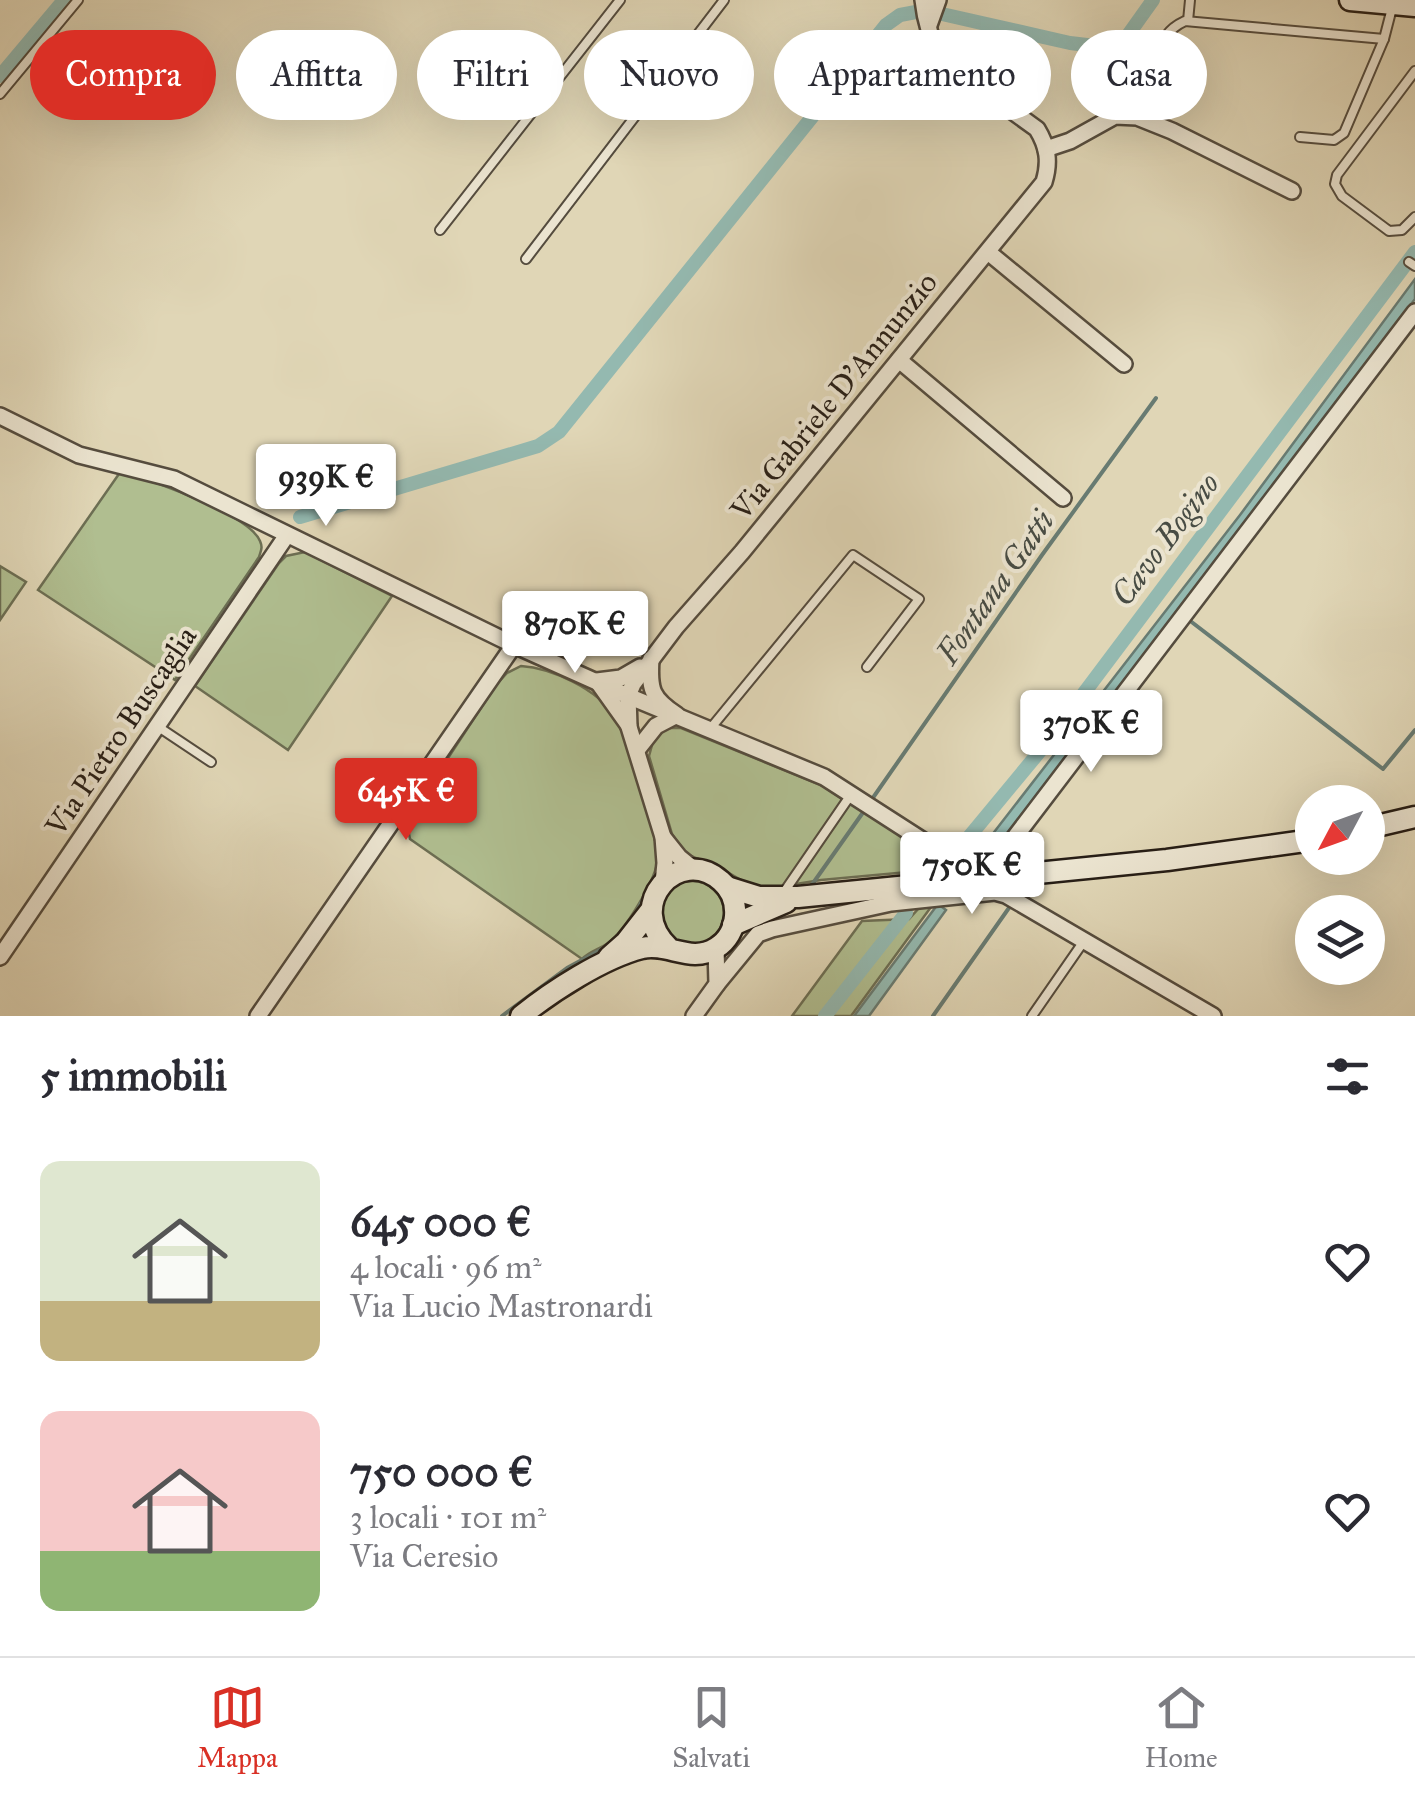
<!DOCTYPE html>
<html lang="it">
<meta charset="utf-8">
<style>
:root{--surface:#fff;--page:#f2f2f3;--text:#2b2b33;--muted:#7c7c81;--line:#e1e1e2;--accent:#d93025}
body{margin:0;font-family:"IM FELL Great Primer",serif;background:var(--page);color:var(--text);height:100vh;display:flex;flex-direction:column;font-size:38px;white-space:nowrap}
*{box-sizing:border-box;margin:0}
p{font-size:32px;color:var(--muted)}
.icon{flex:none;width:55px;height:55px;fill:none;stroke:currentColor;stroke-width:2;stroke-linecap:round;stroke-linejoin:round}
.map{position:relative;height:1016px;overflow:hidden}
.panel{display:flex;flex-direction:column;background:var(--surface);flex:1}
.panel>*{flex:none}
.banner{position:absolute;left:30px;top:30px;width:1355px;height:90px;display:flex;gap:20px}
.needle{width:65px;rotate:229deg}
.tools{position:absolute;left:1295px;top:785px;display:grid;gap:20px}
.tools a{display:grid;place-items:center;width:90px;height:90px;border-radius:50%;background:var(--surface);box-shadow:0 10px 40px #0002;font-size:50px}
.price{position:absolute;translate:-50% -85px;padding:0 22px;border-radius:10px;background:#fff;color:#222;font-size:32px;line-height:65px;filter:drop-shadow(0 2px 5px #0008)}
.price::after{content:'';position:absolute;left:50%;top:60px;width:30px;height:22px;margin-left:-15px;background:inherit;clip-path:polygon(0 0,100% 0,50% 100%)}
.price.on{background:var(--accent);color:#fff}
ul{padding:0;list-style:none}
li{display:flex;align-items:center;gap:30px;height:250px;padding:0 40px}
li span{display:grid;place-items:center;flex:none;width:280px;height:200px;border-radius:20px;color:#555}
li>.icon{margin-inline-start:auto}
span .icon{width:120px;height:120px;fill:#fffc;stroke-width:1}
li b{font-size:42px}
h2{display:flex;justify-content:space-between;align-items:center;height:120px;padding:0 40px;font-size:42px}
.chip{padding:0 35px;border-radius:45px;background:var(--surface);box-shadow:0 10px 40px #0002;font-size:35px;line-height:90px}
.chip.on{background:var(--accent);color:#fff}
.dock{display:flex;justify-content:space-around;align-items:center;height:140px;border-top:2px solid var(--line);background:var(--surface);font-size:28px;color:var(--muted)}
.dock a{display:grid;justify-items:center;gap:5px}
.dock .on{color:var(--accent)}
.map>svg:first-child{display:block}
</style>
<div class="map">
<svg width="1415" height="1016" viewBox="0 0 1415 1016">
<rect width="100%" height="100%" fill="#e0d6b6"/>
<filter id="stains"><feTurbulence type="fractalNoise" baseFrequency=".002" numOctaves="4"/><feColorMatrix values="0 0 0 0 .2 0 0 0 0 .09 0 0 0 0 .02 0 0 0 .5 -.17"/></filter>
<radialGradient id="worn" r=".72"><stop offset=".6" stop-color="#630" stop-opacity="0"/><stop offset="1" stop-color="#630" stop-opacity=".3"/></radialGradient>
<!-- green -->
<g fill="#b0be90" stroke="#6c6e53" stroke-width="2.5">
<path d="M 121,471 C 150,480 249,514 260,541 C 263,548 261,550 259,557 L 175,680 L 38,590 Z"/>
<polygon points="305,552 392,596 288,750 195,686 279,563 286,556"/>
<polygon points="0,566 26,582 0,620"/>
<path d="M 521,666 C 551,668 598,689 614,716 C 629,740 635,770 644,796 C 650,814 660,837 658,857 C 657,878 626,930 608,943 C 600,949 590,951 582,959 L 410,839 L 408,829 L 410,816 L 496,685 L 507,673 Z"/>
<polygon points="668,728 681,728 823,786 848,803 855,801 925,847 952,868 821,880 771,888 748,884 720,868 686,854 672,834 649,756 654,738"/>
<circle cx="692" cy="913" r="32"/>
<polygon points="920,907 931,907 851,1016 792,1016 862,921 909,919"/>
</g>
<!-- water -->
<g fill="#94b9b0" stroke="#687b72" stroke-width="2.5">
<polygon points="1415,279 1415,299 990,856 981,849 1240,515"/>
<polygon points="938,904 946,910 869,1016 854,1016"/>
</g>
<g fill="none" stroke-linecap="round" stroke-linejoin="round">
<!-- stream -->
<g stroke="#687b72" stroke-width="4">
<polyline points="1189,620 1383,769 1415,730"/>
<polyline points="870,802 1042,555 1156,398"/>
<polyline points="1013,861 1016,846"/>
<polyline points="807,886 811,886 864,811"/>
<polyline points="635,915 656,874"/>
<polyline points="502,1016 567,968 606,947"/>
<polyline points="933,1016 1011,905"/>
</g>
<!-- canal -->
<g stroke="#94b9b0" stroke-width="14">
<polyline points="942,14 1070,43 1104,47 1114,45 1128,35 1153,0"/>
<polyline points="0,76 64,0"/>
<polyline points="300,517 538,446 559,432 886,25 900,15 916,12"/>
<polyline points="954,855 1045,745 1415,252"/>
<polyline points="825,1016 906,913"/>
</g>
<defs>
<g id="lane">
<polyline points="1188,21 1190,0"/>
<polyline points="1415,71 1337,175 1335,184 1342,196 1389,231 1402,230 1415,217"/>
<polyline points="0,94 78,0"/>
<path d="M 1169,100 C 1157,72 1150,37 1185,21 L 1384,39"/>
<polyline points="1300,137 1334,140 1344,133 1384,39 1392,8"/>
<polyline points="440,230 620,0"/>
<polyline points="526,259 724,0"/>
<polyline points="1409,262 1415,266"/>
<polyline points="157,726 211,762"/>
<polyline points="710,729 853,555 919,599 867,667"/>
<polyline points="782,895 850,796"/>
<polyline points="1032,1016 1084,941"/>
</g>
<g id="street">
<polyline points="929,25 938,0"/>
<polyline points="1046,149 1070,141 1115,116 1137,117 1172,131 1292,191"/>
<polyline points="988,252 1124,364"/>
<polyline points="899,360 1063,498"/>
<path d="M 0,416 L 79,455 L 174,479 L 514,645 L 628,696 L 824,777 L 953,860 C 969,866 989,866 1002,854 L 1415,312"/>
<polyline points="629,726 597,681 621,678 640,667"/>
<path d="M 637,750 L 656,726 L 677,715 C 651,698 649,689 651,659"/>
<polyline points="663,837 679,857 695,870"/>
<path d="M 663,883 L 665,863 L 663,837 L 629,727 L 628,696 L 633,684 L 676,627 L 742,552 L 1044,182 C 1050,162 1048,147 1037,129 L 943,61 C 932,46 925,19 923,0"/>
<polyline points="0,957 287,535"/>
<polyline points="717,984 758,934 772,929 891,903 995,892 1006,895 1213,1016"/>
<polyline points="258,1016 514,645"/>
<polyline points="694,1016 717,984 716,948"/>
</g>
<g id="secondary">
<polyline points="1350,0 1415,6"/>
<polyline points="1368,828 1415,817"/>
<polyline points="727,887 759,897 798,897 1167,860 1312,840"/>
<polyline points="733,925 786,902"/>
<polyline points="609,957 626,942 651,910"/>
<path d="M 521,1016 C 552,991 603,958 642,948 C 668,942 691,964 716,948 C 739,934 742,899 721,881 C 679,844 623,905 669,948"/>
</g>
</defs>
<!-- lane casing -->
<use href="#lane" stroke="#554c3e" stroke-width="12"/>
<!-- street casing -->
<use href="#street" stroke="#554c3e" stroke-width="20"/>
<!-- secondary casing -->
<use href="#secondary" stroke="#271e16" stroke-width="25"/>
<!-- lane -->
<use href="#lane" stroke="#ebe4d0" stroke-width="8"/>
<!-- street -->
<use href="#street" stroke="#ebe4d0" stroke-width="15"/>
<!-- secondary -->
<use href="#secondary" stroke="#ebe4d0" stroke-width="20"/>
</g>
<g text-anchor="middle" stroke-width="8" stroke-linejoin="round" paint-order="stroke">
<!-- street labels -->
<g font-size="30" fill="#271e16" stroke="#ebe4d0">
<text transform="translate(834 396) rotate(-51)" y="10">Via Gabriele D'Annunzio</text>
<text transform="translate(121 731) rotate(-56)" y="10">Via Pietro Buscaglia</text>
</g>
<!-- water labels -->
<g font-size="32" font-style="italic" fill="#484c44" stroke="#ebe4d0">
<text transform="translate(1165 539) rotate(-53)" y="11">Cavo Bogino</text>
<text transform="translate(995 587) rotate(-55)" y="11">Fontana Gatti</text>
</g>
</g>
<rect width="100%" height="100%" filter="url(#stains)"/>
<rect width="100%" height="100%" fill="url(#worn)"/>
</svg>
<div class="tools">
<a><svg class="needle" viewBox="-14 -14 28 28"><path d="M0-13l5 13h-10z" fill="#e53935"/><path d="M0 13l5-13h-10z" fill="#7c7c81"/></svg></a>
<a><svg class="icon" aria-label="layers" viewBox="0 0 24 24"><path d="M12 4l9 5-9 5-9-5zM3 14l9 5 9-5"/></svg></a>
</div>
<b class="price" style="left:326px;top:529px">939K €</b>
<b class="price" style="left:575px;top:676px">870K €</b>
<b class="price" style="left:1091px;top:775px">370K €</b>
<b class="price on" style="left:406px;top:843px">645K €</b>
<b class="price" style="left:972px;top:917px">750K €</b>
<div class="banner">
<a class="chip on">Compra</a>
<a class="chip">Affitta</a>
<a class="chip">Filtri</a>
<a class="chip">Nuovo</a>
<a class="chip">Appartamento</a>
<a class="chip">Casa</a>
</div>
</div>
<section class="panel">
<h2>5 immobili<svg class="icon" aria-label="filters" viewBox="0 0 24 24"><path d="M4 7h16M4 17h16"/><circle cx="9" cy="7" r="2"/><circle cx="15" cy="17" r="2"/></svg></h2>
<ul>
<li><span style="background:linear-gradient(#dfe7d0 70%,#c2b280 0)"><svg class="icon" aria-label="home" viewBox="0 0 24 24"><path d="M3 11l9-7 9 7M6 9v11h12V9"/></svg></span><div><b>645 000 €</b><p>4 locali · 96 m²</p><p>Via Lucio Mastronardi</p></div><svg class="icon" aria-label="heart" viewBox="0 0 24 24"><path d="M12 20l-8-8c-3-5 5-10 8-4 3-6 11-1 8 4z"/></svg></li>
<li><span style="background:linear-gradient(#f6c9c9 70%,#8fb573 0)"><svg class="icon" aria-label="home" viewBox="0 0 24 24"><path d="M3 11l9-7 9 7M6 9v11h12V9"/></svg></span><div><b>750 000 €</b><p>3 locali · 101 m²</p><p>Via Ceresio</p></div><svg class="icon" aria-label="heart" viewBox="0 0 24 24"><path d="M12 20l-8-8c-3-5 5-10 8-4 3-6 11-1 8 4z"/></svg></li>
</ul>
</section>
<nav class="dock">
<a class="on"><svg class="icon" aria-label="map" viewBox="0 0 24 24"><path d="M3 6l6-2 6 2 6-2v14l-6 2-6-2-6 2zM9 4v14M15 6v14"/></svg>Mappa</a>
<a><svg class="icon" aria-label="saved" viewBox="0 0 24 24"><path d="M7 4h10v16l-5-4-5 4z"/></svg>Salvati</a>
<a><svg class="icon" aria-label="home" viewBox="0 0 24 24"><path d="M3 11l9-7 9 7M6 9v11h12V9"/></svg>Home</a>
</nav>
